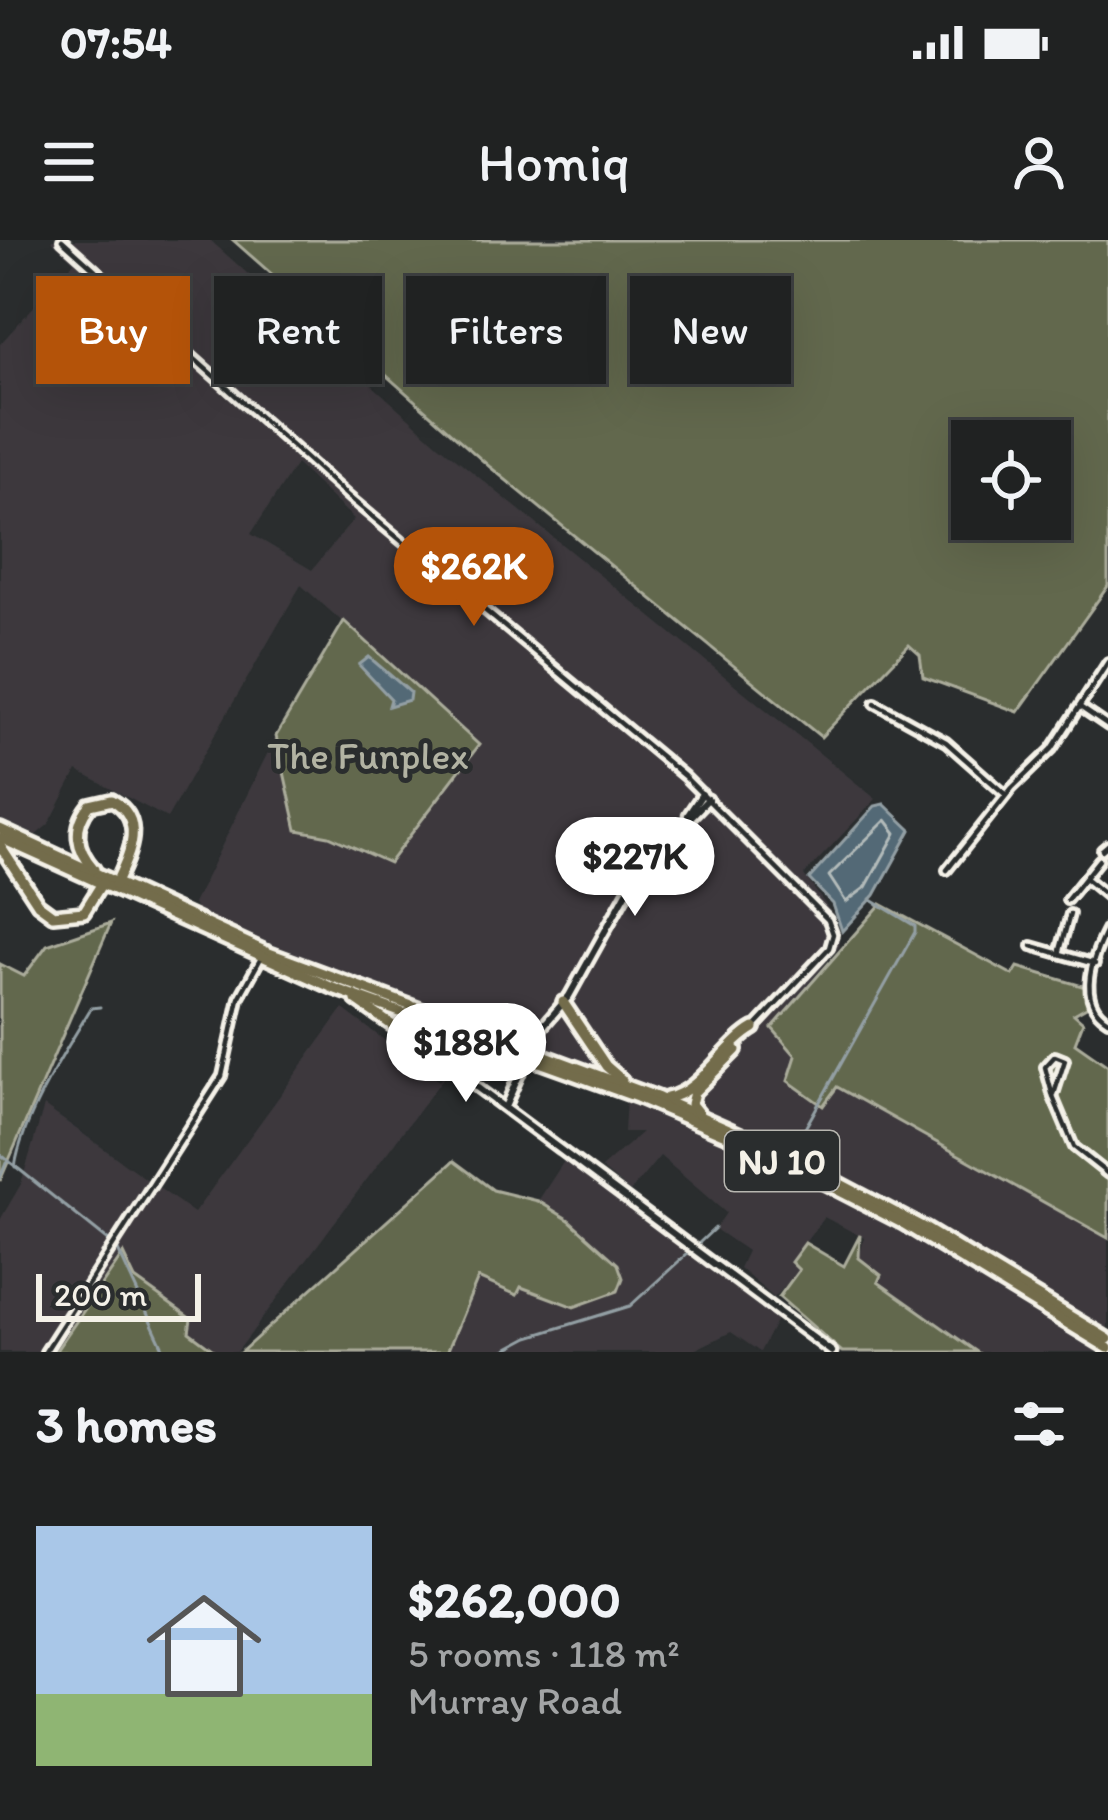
<!DOCTYPE html>
<meta charset="utf-8">
<style>
:root{--surface:#202222;--page:#282a2a;--text:#f1f3f6;--muted:#a2a4a5;--line:#3d3f40;--accent:#b45309}
body{margin:0;font-family:Itim,sans-serif;background:var(--page);color:var(--text);height:100vh;display:flex;flex-direction:column;font-size:45px;white-space:nowrap}
*{box-sizing:border-box;margin:0}
p{font-size:39px;color:var(--muted)}
.icon{flex:none;width:66px;height:66px;fill:none;stroke:currentColor;stroke-width:2;stroke-linecap:round;stroke-linejoin:round}
.map{position:relative;height:1112px;overflow:hidden}
.details{display:flex;flex-direction:column;background:var(--surface);flex:1}
.details>*{flex:none}
.top-card{position:absolute;left:36px;top:36px;width:1038px;height:108px;display:flex;gap:24px}
.tools{position:absolute;left:951px;top:180px;display:grid;gap:24px}
.tools a{display:grid;place-items:center;width:120px;height:120px;border-radius:0px;background:var(--surface);box-shadow:0 12px 48px #0002,0 0 0 3px var(--line);font-size:60px}
.scale{position:absolute;left:36px;bottom:30px;width:165px;box-sizing:border-box;padding-left:12px;border:6px solid #f4f1e8;border-top:0;font-size:33px;line-height:42px;white-space:nowrap;color:#f4f1e8;-webkit-text-stroke:9px #2a2d2e;paint-order:stroke}
.price{position:absolute;translate:-50% -102px;padding:0 27px;border-radius:42px;background:#fff;color:#222;font-size:39px;line-height:78px;filter:drop-shadow(0 3px 6px #0008)}
.price::after{content:'';position:absolute;left:50%;top:72px;width:36px;height:27px;margin-left:-18px;background:inherit;clip-path:polygon(0 0,100% 0,50% 100%)}
.price.active{background:var(--accent);color:#fff}
ul{padding:0;list-style:none}
li{display:flex;align-items:center;gap:36px;height:300px;padding:0 36px}
li+li{border-top:3px solid var(--line)}
li span{display:grid;place-items:center;flex:none;width:336px;height:240px;border-radius:0px;color:#555}
li>.icon{margin-inline-start:auto}
span .icon{width:144px;height:144px;fill:#fffc;stroke-width:1}
li b{font-size:51px}
h2{display:flex;justify-content:space-between;align-items:center;height:144px;padding:0 36px;font-size:51px}
.pill{padding:0 42px;border-radius:0px;background:var(--surface);box-shadow:0 12px 48px #0002,0 0 0 3px var(--line);font-size:42px;line-height:108px}
.pill.active{background:var(--accent);color:#fff}
.status{display:flex;justify-content:space-between;align-items:center;height:84px;padding:0 60px;background:var(--surface);direction:ltr}
.status svg{height:33px;fill:currentColor}
header{display:flex;justify-content:space-between;align-items:center;height:156px;padding:0 36px;background:var(--surface);font-size:54px;font-weight:600}
.map>svg:first-child{display:block}
</style>
<div class="status"><b>07:54</b><svg viewBox="0 0 49 12"><path d="M0 12V9h3v3zM5 12V6h3v6zM10 12V3h3v9zM15 12V0h3v12zM26 1h20v11H26zM47 4h2v5h-2z"/></svg></div>
<header><svg class="icon" aria-label="menu" viewBox="0 0 24 24"><path d="M4 6h16M4 12h16M4 18h16"/></svg>Homiq<svg class="icon" aria-label="person" viewBox="0 0 24 24"><circle cx="12" cy="8" r="4"/><path d="M4 21q1-7 8-7t8 7"/></svg></header>
<div class="map">
<svg width="1108" height="1112" viewBox="0 0 1108 1112">
<rect width="100%" height="100%" fill="#2a2d2e"/>
<filter id="ink" filterUnits="userSpaceOnUse"><feTurbulence type="fractalNoise" baseFrequency=".00833" numOctaves="2"/><feDisplacementMap in="SourceGraphic" scale="24" xChannelSelector="R" yChannelSelector="G"/><feConvolveMatrix kernelMatrix="1 2 1 2 8 2 1 2 1" color-interpolation-filters="sRGB"/></filter>
<g filter="url(#ink)">
<!-- built -->
<g fill="#3c393d" fill-rule="evenodd">
<path d="M 51,0 L 210,0 L 438,204 L 876,559 L 804,635 L 833,675 L 840,706 L 772,788 L 837,846 L 1108,998 L 1108,1093 L 829,928 L 738,884 L 545,807 L 409,762 L 197,672 L 193,664 L 276,496 L 297,590 L 329,596 L 389,623 L 455,482 L 301,345 L 167,578 L 77,531 L 49,584 L 36,595 L 0,579 L 0,104 L 74,22 ZM 296,224 L 354,279 L 312,330 L 251,294 Z"/>
<polygon points="343,769 439,841 447,833 237,1112 216,1112 189,1092 191,1078 135,1039 123,1015 55,1112 0,1112 0,980 21,944 44,866 194,973"/>
<polygon points="626,858 732,903 890,982 1108,1112 978,1112 878,1041 880,1035 859,1018 864,998 824,977 791,1022 800,1029 774,1058 739,1028 747,1011 715,989 726,973 660,916 630,952 601,928 642,892 624,892"/>
<polygon points="566,918 777,1079 760,1112 731,1092 690,1112 241,1112 454,921 493,950 538,961"/>
</g>
<!-- green -->
<g fill="#62684e" stroke="#abac9b" stroke-width="3" fill-rule="evenodd">
<path d="M 233,0 L 1108,0 L 1108,346 L 1018,472 L 923,437 L 920,415 L 909,405 L 821,497 L 490,227 ZM 1050,201 L 1050,279 L 972,279 L 972,201 Z"/>
<polygon points="344,381 479,505 389,623 329,596 297,590 276,496"/>
<polygon points="881,664 1013,735 1018,727 1089,748 1090,765 1074,774 1083,782 1075,803 1108,826 1108,998 837,847 823,866 788,841 796,816 772,788"/>
<polygon points="111,683 0,941 0,724 24,736 47,705"/>
<polygon points="454,921 493,950 538,961 569,980 618,1024 623,1038 618,1051 574,1067 521,1047 517,1055 478,1038 447,1112 241,1112"/>
<polygon points="860,995 859,1018 881,1035 878,1042 977,1112 842,1112 779,1057 799,1030 791,1022 805,1003 844,1026"/>
<polygon points="123,1014 135,1039 191,1079 189,1092 216,1112 55,1112"/>
</g>
<!-- water -->
<g fill="#526976" stroke="#939fa4" stroke-width="3">
<polygon points="369,417 410,452 409,460 389,466 391,459 359,425"/>
<polygon points="884,564 911,590 875,655 842,691 833,664 809,639 875,566"/>
</g>
<g fill="none" stroke-linecap="round" stroke-linejoin="round">
<!-- shore -->
<polygon stroke="#b3bbba" stroke-width="3" points="886,580 896,593 866,647 846,662 829,636"/>
<!-- stream -->
<g stroke="#939fa4" stroke-width="3">
<polyline points="804,890 915,692 915,686 870,659"/>
<polyline points="0,914 110,1002"/>
<path d="M 15,927 C 23,876 64,813 91,768 L 100,767"/>
<polyline points="0,938 6,923"/>
<polyline points="698,1004 715,988"/>
<polyline points="117,1008 165,1112"/>
<polyline points="501,1112 529,1097 630,1066 689,1012"/>
</g>
<defs>
<g id="minor">
<polyline points="62,0 350,258 684,536 828,680 833,694 829,708 754,788"/>
<polyline points="875,463 946,502 1006,555"/>
<polyline points="1080,467 1108,486"/>
<polyline points="1102,610 1108,605"/>
<polyline points="947,630 1012,548 1052,509 1108,422"/>
<polyline points="1085,638 1108,657"/>
<polyline points="1067,660 1099,620"/>
<path d="M 1108,687 C 1093,715 1075,761 1108,780"/>
<polyline points="1032,706 1095,724"/>
<polyline points="1059,714 1070,674"/>
<polygon points="1055,816 1065,820 1053,857 1045,827"/>
<polyline points="1053,857 1074,907 1108,934"/>
<polyline points="45,1112 222,836 239,758 261,718"/>
</g>
<g id="tertiary">
<polyline points="688,575 702,554"/>
<polyline points="416,802 832,1112"/>
<polyline points="505,867 538,792 569,756 638,632 708,559"/>
</g>
<g id="primary">
<polyline points="0,589 269,713 659,858 776,910 926,989 1108,1099"/>
<polyline points="0,598 333,748 637,857 756,908 904,984 1108,1108"/>
<polyline points="0,606 38,664 53,675 84,672 102,643"/>
<path d="M 94,629 C 76,609 72,587 90,565 L 112,560 C 148,580 128,617 115,645"/>
<polyline points="356,760 416,802"/>
<polyline points="563,762 606,826 622,840"/>
<path d="M 667,858 C 700,853 725,804 754,788"/>
<polyline points="699,874 691,864 694,852 736,810"/>
</g>
</defs>
<!-- minor casing -->
<use href="#minor" stroke="#f4f1e8" stroke-width="14"/>
<!-- tertiary casing -->
<use href="#tertiary" stroke="#f4f1e8" stroke-width="15"/>
<!-- primary casing -->
<use href="#primary" stroke="#f4f1e8" stroke-width="18"/>
<!-- minor -->
<use href="#minor" stroke="#2a2d2e" stroke-width="4.5"/>
<!-- tertiary -->
<use href="#tertiary" stroke="#2a2d2e" stroke-width="6"/>
<!-- primary -->
<use href="#primary" stroke="#736c4b" stroke-width="9"/>
</g>
</g>
<g text-anchor="middle" stroke-width="10" stroke-linejoin="round" paint-order="stroke">
<!-- shield labels -->
<rect fill="#2a2d2e" stroke="#b7b6b0" stroke-width="3" x="725" y="891" width="114" height="60" rx="9"/>
<g font-size="36" font-weight="bold" fill="#f4f1e8">
<text x="782" y="934">NJ 10</text>
</g>
<!-- park labels -->
<g font-size="39" fill="#b2b3a3" stroke="#2a2d2e">
<text x="368" y="529">The Funplex</text>
</g>
</g>
</svg>
<div class="tools">
<a><svg class="icon" aria-label="locate" viewBox="0 0 24 24"><circle cx="12" cy="12" r="6"/><path d="M12 2v4M12 18v4M2 12h4M18 12h4"/></svg></a>
</div>
<div class="scale">200 m</div>
<b class="price active" style="left:474px;top:389px">$262K</b>
<b class="price" style="left:635px;top:679px">$227K</b>
<b class="price" style="left:466px;top:865px">$188K</b>
<div class="top-card">
<a class="pill active">Buy</a>
<a class="pill">Rent</a>
<a class="pill">Filters</a>
<a class="pill">New</a>
</div>
</div>
<section class="details">
<h2>3 homes<svg class="icon" aria-label="filters" viewBox="0 0 24 24"><path d="M4 7h16M4 17h16"/><circle cx="9" cy="7" r="2"/><circle cx="15" cy="17" r="2"/></svg></h2>
<ul>
<li><span style="background:linear-gradient(#a9c7e8 70%,#8fb573 0)"><svg class="icon" aria-label="home" viewBox="0 0 24 24"><path d="M3 11l9-7 9 7M6 9v11h12V9"/></svg></span><div><b>$262,000</b><p>5 rooms · 118 m²</p><p>Murray Road</p></div></li>
</ul>
</section>
